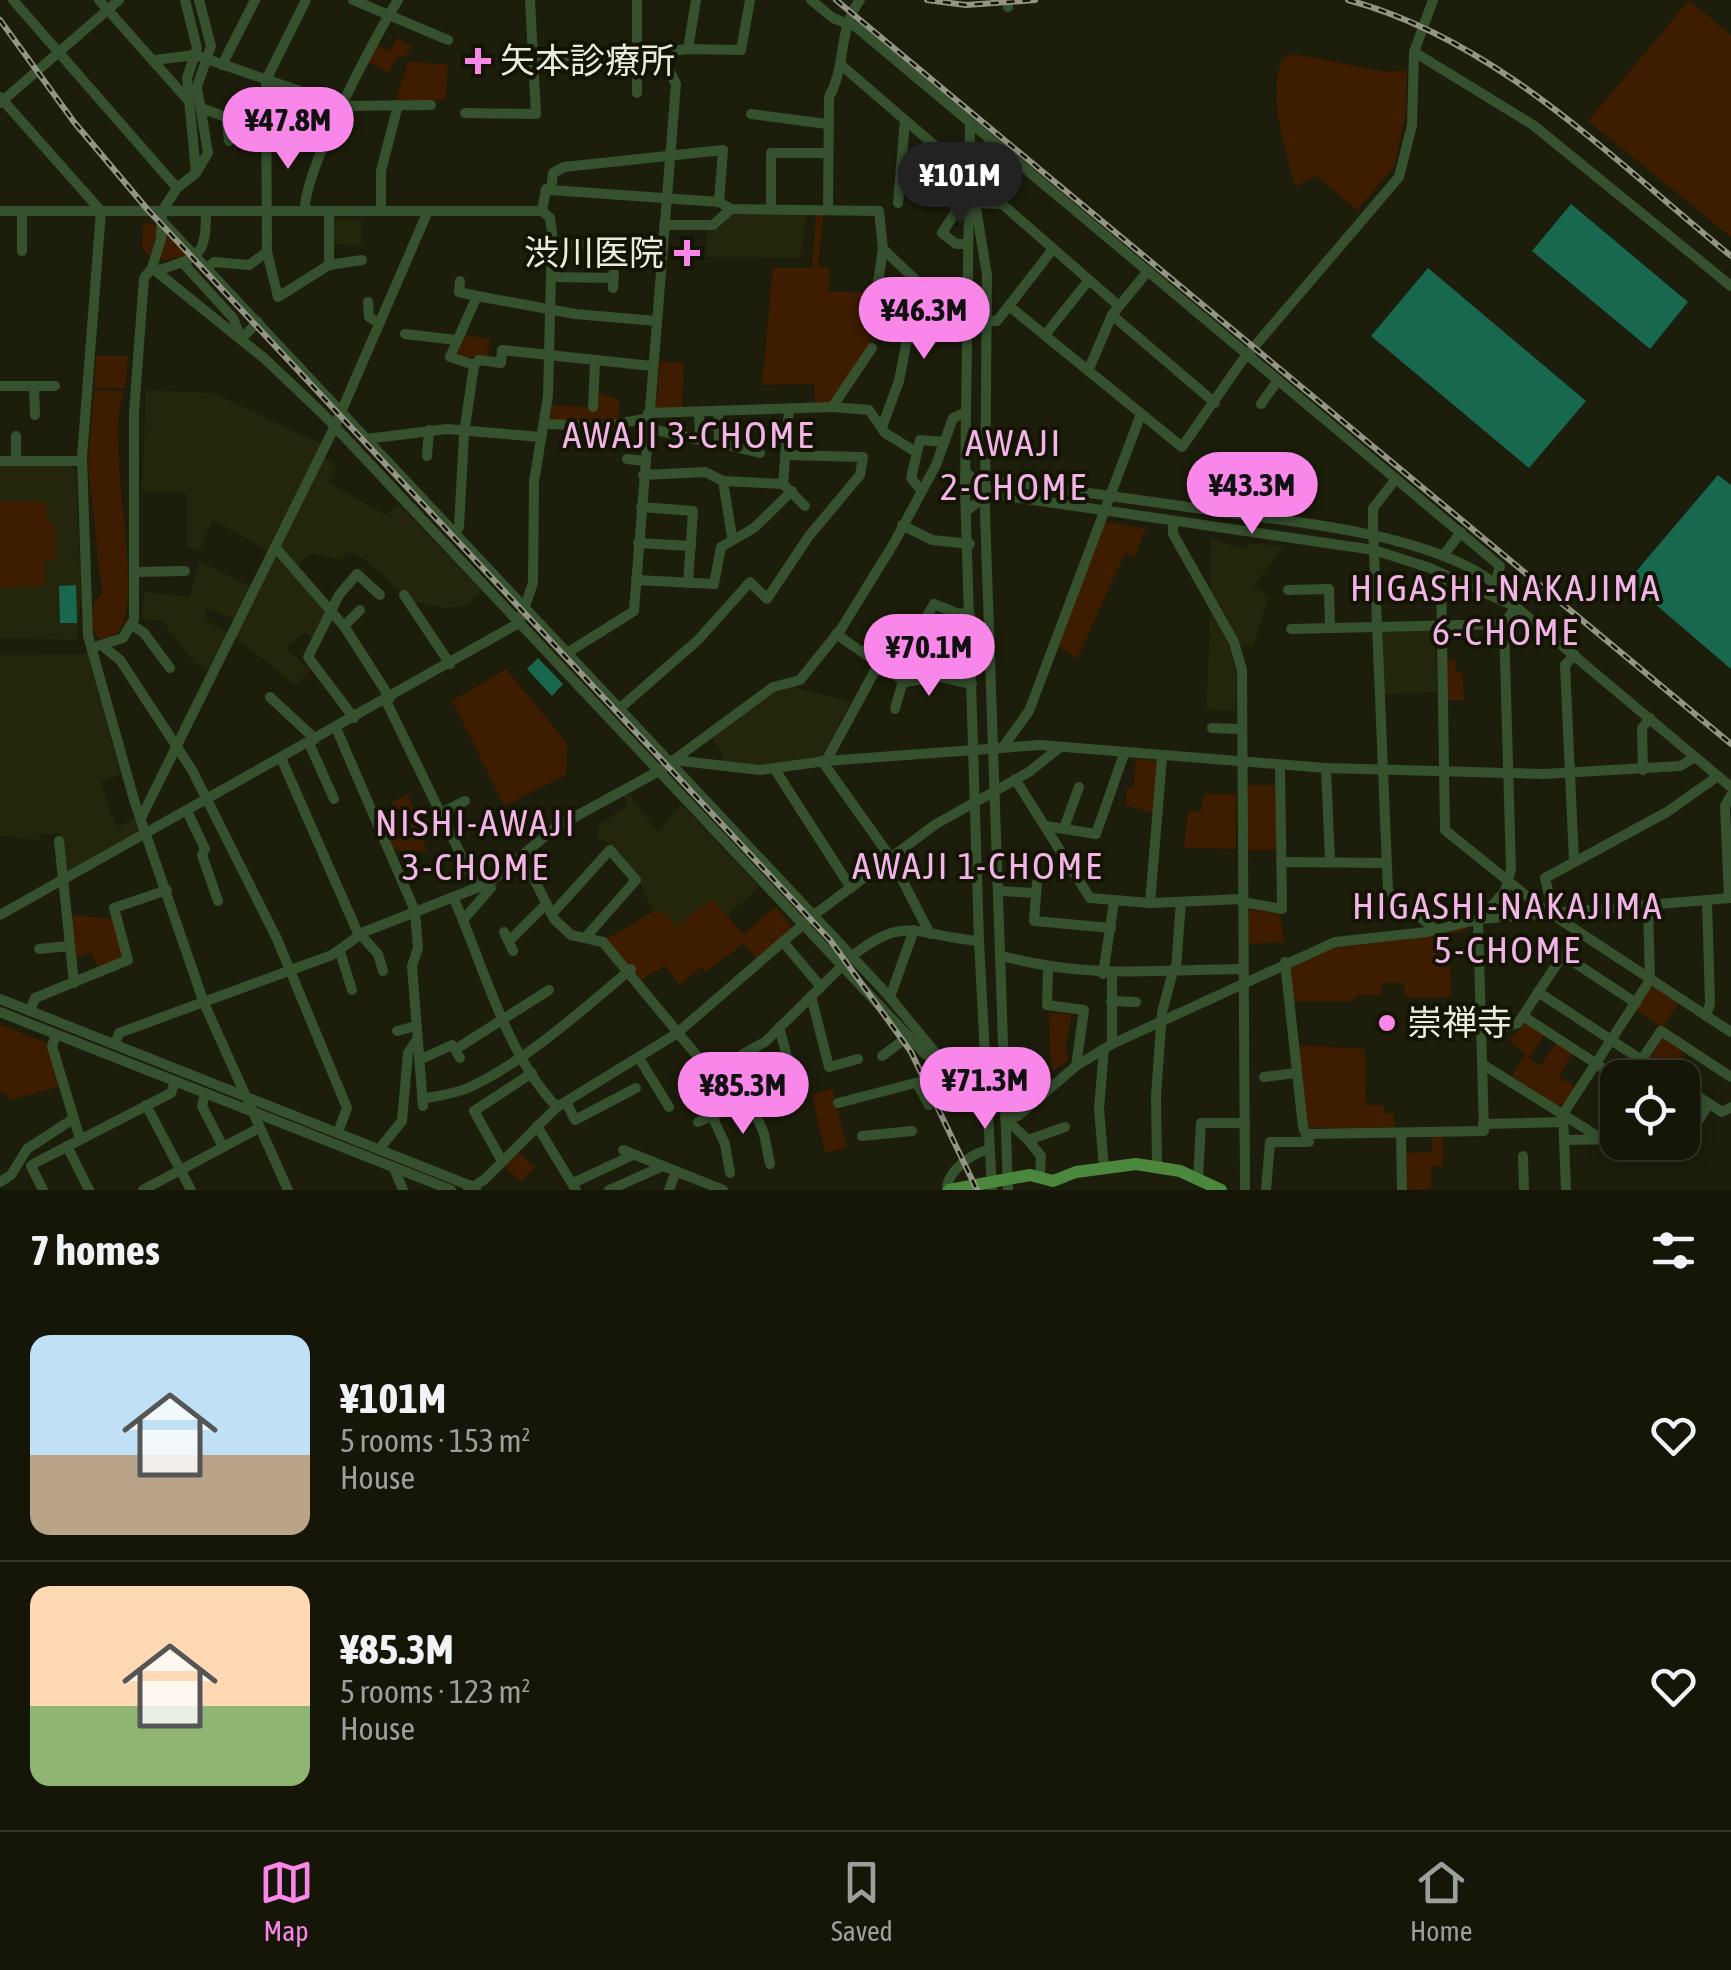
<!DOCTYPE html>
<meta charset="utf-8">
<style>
:root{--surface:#151608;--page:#222316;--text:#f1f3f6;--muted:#9d9f9c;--line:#343529;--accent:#f987e9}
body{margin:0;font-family:"Asap Condensed","Noto Sans JP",sans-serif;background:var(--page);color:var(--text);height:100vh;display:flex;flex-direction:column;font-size:38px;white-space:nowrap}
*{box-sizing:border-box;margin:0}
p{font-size:32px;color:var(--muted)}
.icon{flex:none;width:55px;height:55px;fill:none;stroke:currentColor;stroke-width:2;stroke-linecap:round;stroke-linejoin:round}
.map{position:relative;height:1190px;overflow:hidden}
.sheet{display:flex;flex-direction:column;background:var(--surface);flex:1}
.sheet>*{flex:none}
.buttons{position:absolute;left:1600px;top:1060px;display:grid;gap:20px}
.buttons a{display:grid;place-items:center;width:100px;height:100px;border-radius:20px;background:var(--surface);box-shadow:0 5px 15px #0003,0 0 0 2px var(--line);font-size:50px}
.price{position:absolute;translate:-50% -85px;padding:0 22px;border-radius:35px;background:var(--accent);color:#111;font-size:32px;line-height:65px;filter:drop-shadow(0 2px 5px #0008)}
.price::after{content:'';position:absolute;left:50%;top:60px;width:30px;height:22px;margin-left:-15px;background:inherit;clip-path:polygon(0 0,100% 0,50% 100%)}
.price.current{background:#222;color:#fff}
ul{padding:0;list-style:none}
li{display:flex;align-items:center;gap:30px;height:250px;padding:0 30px}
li+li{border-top:2px solid var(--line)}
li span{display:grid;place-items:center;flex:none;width:280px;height:200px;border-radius:20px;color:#555}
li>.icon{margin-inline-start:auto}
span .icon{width:120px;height:120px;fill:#fffc;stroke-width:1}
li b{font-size:42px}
h2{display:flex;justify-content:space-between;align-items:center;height:120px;padding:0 30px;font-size:42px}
.dock{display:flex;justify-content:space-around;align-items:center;height:140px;border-top:2px solid var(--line);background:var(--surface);font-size:28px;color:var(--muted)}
.dock a{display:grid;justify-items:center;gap:5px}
.dock .current{color:var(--accent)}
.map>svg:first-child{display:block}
</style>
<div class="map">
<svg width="1731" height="1190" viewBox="0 0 1731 1190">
<rect width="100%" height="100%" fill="#1c1d0a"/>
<!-- built -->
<g fill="#24260b">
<polygon points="807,213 800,258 706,257 707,229 730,215"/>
<polygon points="334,219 361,219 361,245 332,244"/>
<polygon points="146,390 214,393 321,444 268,551 213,520 200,550 187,548 187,493 142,493"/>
<polygon points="324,458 337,465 328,482 386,515 398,504 481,590 465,606 445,608 412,602 363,558 349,552 340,560 312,553 296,566 281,546"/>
<polygon points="0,466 71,466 76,470 81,593 77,640 0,638"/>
<polygon points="1211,538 1244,550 1250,543 1284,547 1253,587 1269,596 1253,647 1239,645 1210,593"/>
<polygon points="276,556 327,612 314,638 303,633 286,648 310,670 296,686 235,637"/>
<polygon points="199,561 251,587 235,620 207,608 204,615 211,624 228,633 208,673 199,663 196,665 162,621 142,619 144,592 189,597"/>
<polygon points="1211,608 1237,661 1236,711 1206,709"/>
<polygon points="1430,629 1435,633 1437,692 1382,694 1381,635 1384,631"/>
<polygon points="88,654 121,775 101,781 110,812 118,827 137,817 143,833 67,875 61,834 39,834 39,840 0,836 0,655"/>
<polygon points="787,685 851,702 821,758 760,766 720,763 723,753 710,737 776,688"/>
<polygon points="628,792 658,833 681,804 759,887 727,916 711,900 676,928 654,915 637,876 604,839 600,841 596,836 600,832 597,826 628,806 623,795"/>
</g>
<!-- green -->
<g fill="#3d1c00">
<polygon points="1689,0 1731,35 1731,237 1588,121"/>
<polygon points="397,38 412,46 405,58 398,55 389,73 367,61 376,44 390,51"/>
<path d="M 1294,54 L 1387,72 L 1406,70 L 1406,113 L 1394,167 L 1357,210 L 1316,176 L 1295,187 C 1286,151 1266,93 1283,58 Z"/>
<polygon points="408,61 448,65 445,100 396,100"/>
<polygon points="816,213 823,213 818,266 829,268 829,292 874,292 870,345 834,403 815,406 814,384 762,385 773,268 812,268"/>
<polygon points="143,222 159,226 150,258 142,248"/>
<polygon points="165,229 188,255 161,261"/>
<polygon points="465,335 490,339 487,358 457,357"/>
<polygon points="96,356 128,356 125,388 94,387"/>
<polygon points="660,361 684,363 682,410 656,409"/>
<path d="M 94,390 L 125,391 C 102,432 145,589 120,630 C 115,637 107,637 99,639 L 93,629 L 93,604 L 102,594 L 88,465 Z"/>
<polygon points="597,392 620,400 618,419 610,423 549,419 551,405 590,407"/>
<polygon points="0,502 46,502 47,523 54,523 56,559 45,560 45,586 0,587"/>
<polygon points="1104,522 1146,528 1134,558 1125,553 1077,659 1057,645"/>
<polygon points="1446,659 1455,659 1456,671 1463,674 1464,700 1446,700"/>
<polygon points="506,669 567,743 566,775 504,806 452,701"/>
<polygon points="1136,759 1159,761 1153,813 1125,805 1127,788 1133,788"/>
<polygon points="1244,785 1277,785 1280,850 1246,850"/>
<polygon points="408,794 427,852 392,850 383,827 401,820 392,802"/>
<polygon points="1204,794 1236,794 1236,849 1184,848 1188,811 1201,812"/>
<polygon points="711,899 744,934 776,906 793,930 756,959 743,944 706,972 701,967 680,985 665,966 641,980 606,939 653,912 662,911 676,927"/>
<polygon points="1250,909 1280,914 1284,942 1246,944"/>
<polygon points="71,915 114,919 122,959 98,968 91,952 73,959"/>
<polygon points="1466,927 1466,932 1450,933 1451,997 1405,997 1404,983 1382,983 1381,995 1356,995 1353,1001 1293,1001 1289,964 1332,946"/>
<polygon points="1655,988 1679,1003 1662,1028 1636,1010 1649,989"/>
<polygon points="1049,1012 1071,1015 1065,1053 1069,1059 1055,1070 1051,1069"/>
<polygon points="1526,1023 1545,1034 1529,1058 1540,1066 1557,1042 1573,1053 1559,1076 1575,1087 1564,1104 1558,1106 1512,1076 1525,1055 1509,1040"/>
<polygon points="0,1024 49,1044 62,1086 10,1100 0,1089"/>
<polygon points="1664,1036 1686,1050 1670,1073 1649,1059"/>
<polygon points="1297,1045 1365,1049 1366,1105 1384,1105 1384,1113 1394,1113 1395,1131 1305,1127"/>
<polygon points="832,1088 847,1148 825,1153 812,1095"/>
<polygon points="1432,1135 1443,1135 1443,1166 1431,1167 1431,1189 1407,1190 1406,1153 1432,1152"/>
<polygon points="517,1151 535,1167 521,1182 503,1166"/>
</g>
<!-- water -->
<g fill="#186850">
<polygon points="1571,204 1688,302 1650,349 1532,251"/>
<polygon points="1428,268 1586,401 1529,468 1371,336"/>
<polygon points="1718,475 1731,485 1731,669 1628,581"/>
<polygon points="76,585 77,623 60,623 59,586"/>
<polygon points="538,658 563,684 552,696 527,669"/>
</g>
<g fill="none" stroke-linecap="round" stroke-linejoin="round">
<!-- minor -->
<g stroke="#35512e" stroke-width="10">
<polyline points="13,0 177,188"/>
<polyline points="99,0 187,99"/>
<polyline points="185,0 197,48 187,78 196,172"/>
<polyline points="306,0 266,80 267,252 278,297 329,265 329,211"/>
<polyline points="353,0 448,40"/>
<polyline points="637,0 637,55 688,49 741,50 750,0"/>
<polyline points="811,0 833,18 856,27 1500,566 1492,596"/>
<polyline points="1008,0 1008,7"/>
<polyline points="1433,0 1414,52 1533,125 1731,286"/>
<polyline points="688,49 696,0"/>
<polyline points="536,57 637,55 637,93"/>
<polyline points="154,60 195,55 344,106 431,105"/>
<polyline points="840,64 955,163 969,165"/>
<polyline points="222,65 255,0"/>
<polyline points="0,97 101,211 82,457 88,636 135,803 204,1003 288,1190"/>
<polyline points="0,103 119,0"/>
<polyline points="201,108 226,117 229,141"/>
<polyline points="465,113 536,114 530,0"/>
<polyline points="751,114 827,124"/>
<polyline points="970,123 965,489 979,941 992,1190"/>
<polyline points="972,184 987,275 985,512 1008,1190"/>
<polyline points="551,190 719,202 731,209 879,211 883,249 958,320 997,321 1053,249"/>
<polyline points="898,203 905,120"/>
<polyline points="973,203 1002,204 1119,306"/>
<polyline points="771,208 771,153 827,153"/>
<path d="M 828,208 L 829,97 C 847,65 837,31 860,0"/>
<polyline points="0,211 542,211"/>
<path d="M 305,211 C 303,172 374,38 398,0"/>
<polyline points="381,211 381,171 398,105"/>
<polyline points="162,221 888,995 943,1062"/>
<polyline points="664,225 713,225 731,209"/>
<polyline points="966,244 956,244 942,233 955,213 967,212"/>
<polyline points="552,245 612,244"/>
<polyline points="22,251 22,211"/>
<polyline points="182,262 233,318 241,339 258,322"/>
<polyline points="329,265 362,260"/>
<polyline points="152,268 265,359 323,414 924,1053 961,1081 1003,1083"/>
<polyline points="207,268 214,262 249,265 267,252"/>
<path d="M 156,271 C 199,257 206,258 206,211"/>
<polyline points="552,277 614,278"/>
<polyline points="460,281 459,292 477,296"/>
<polyline points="613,288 614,267"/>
<polyline points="368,302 369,317 379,323"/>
<polyline points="1009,306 1182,447 1242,361 1399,177 1412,125 1414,52"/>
<polyline points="873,315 883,249"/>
<polyline points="1112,315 1215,403"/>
<polyline points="405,334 456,340"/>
<polyline points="1045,335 1089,280"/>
<polyline points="474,365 479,360 501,363 502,350 652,366"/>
<polyline points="1088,371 1112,315 1148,271"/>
<polyline points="0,386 55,386"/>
<polyline points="34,386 35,415"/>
<polyline points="1261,404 1278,380"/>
<polyline points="833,406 872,348"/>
<polyline points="593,407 595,362"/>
<polyline points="789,409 783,484 805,506"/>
<polyline points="718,411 719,443 760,453"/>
<polyline points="648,413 833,407 869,410 885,433 916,452"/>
<polyline points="545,424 608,426 648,418"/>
<polyline points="882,427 899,381 918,283"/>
<polyline points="647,428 700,440 699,412"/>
<polyline points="16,436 16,461"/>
<polyline points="366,439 447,429 541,437"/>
<polyline points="427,456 429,430"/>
<polyline points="627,459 644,461"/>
<polyline points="0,461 82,461"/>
<polyline points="968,474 986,493 1374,550 1430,568 1516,607 1731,787"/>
<polyline points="643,475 705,472 723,481 732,537"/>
<polyline points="1396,479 1373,508 1373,527 1388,891 1436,930"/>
<polyline points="723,481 783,484"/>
<polyline points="921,490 911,478 920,440 944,442"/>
<polyline points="641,507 693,511 688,583"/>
<path d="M 969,509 L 1005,481 C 1075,491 1146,501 1216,511 C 1296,523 1468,535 1516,606"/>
<polyline points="1173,522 1173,534 1234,642 1242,670 1245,1190"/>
<polyline points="902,525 932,540 970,544"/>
<polyline points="454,534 459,527 464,434 474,365 450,357 477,296 575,314 656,321"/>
<polyline points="638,543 691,546"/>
<polyline points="275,547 344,626 390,698"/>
<polyline points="1443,556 1461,532"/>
<polyline points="136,572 185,571"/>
<polyline points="1441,573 1445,830 1538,905 1731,1032"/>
<polyline points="636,580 714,584 721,547 754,528 792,491"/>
<polyline points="1288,590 1329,589 1330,628"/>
<polyline points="404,595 450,664"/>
<polyline points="132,625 144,633 170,668"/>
<polyline points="344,626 360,610"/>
<polyline points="1291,629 1504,624"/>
<polyline points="836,634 905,682 940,677 972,684"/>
<polyline points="94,647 123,638 134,619 134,412 144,278 152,268 161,239 162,211 177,188 196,173 208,153 197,87 211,46 199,0"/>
<polyline points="104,647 120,660 192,770 277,939 347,1108 338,1132"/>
<polyline points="567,653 634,611 676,84 660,52"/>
<polyline points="893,674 934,604 956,613 970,614"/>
<polyline points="270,697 315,739"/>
<polyline points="386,701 477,888"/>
<polyline points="619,709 698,640 750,582 767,599 809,536 860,475 863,457 785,455"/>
<polyline points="895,709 903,681"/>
<polyline points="354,718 308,657 339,595 357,574 380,595"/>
<polyline points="336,728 415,911 418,948 412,966 423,1106"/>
<polyline points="1212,728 1239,729"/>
<polyline points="309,743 334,799"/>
<polyline points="1003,747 1029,711 1141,414"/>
<polyline points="281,758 357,931 378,954 383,971"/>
<polyline points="673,760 760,770 826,761 1040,745 1326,768 1544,774 1680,766 1695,757"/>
<polyline points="822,761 891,858 930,934"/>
<polyline points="826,761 878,665"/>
<polyline points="774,768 851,888"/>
<polyline points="1326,768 1330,862"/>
<polyline points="1643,770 1642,728 1650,718"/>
<polyline points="1015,779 1090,898 1150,903 1243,899"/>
<polyline points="187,811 205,849 202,855 218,901"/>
<polyline points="441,813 465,801"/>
<polyline points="142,816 335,426 428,211"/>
<polyline points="1046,826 1096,834 1124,754"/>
<polyline points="1064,828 1079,787"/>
<polyline points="59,841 74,983"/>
<polyline points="518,860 534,879 554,919 571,935 603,942 717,1080"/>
<polyline points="1574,861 1565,665 1575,655"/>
<polyline points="1284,862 1386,863"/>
<polyline points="1037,883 1034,921 1111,928"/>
<polyline points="1000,891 1035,893"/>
<polyline points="1729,898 1725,806 1731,795"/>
<path d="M 454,899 C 484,966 505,1053 557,1107"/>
<polyline points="1243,902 1282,909 1280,766"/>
<polyline points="1150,903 1162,758"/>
<polyline points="552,914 610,850 636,880 585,938"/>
<polyline points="0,915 519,623 533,583 534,482 548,396 552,232 550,218 542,211 546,189 551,190 553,173 564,167 723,150 719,202"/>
<polyline points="1554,915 1545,878 1667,812 1718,776"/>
<polyline points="1480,919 1505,891 1511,869 1504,624 1516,607"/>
<polyline points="463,920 491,888 489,883"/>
<polyline points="504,932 513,951"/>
<polyline points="509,941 544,906"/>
<polyline points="784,943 821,987"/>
<polyline points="39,949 69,946"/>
<polyline points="340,952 352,990"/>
<polyline points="1563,955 1636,1003"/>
<path d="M 1002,956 C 1088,979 1154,970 1241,969"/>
<path d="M 851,957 C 905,913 917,936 979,941"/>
<polyline points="1176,968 1181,902"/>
<polyline points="1048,969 1047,1005 1084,1010 1076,1066"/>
<polyline points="1103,974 1114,902"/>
<polyline points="1538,992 1669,1078"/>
<polyline points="811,996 829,1067 858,1059"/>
<polyline points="890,997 914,930"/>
<polyline points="0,999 476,1188"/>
<polyline points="1111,1001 1136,1002"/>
<polyline points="30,1011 35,998 128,960 114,908 167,890"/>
<polyline points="0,1012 451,1190"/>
<polyline points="1523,1016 1618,1078"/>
<polyline points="1706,1016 1710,1004 1707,900"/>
<polyline points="779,1027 798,1098"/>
<polyline points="397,1031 416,1026"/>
<polyline points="1481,1034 1518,1023 1578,932"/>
<polyline points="56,1035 52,1046 80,1139"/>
<polyline points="115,1044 119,1033 332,955 364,932 489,883 556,827 659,771 773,687 800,680 841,629 894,543 936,465 953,418 966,412"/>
<polyline points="1112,1044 1112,973"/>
<polyline points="456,1049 549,990"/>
<polyline points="743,1054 765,1042 841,967"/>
<polyline points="882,1056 909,1036"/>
<polyline points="639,1058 669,1107"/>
<polyline points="1642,1059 1661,1031 1731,1077"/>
<polyline points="419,1060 452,1045 460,1058"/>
<polyline points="1482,1064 1602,1139"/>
<polyline points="1264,1077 1296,1073"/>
<polyline points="917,1083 929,1105"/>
<polyline points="1682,1086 1722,1112 1731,1107"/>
<polyline points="205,1094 202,1106 223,1147"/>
<path d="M 422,1099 C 437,1096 454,1094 468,1088 C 523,1063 584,1009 631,969"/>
<polyline points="750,1100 764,1134 770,1164"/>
<polyline points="566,1102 575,1120 636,1088"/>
<polyline points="838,1103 923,1081 947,1068"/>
<polyline points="146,1105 191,1190"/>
<polyline points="712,1116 725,1144 730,1173"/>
<polyline points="1005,1119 1018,1116 1076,1066 1112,1044 1335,942 1427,932 1480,919 1731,898"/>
<polyline points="1006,1119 1028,1140 1065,1127"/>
<polyline points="698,1122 766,1093 764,1084 791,1073"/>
<polyline points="1483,1124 1564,1122"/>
<polyline points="537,1126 576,1190"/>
<polyline points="1682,1133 1694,1127 1709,1104"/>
<polyline points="1309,1134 1484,1131 1478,922"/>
<polyline points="1401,1134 1402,1190"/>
<polyline points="862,1136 912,1131"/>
<polyline points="1028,1140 1041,1156 1040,1175"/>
<polyline points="1566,1140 1618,1139"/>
<polyline points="67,1146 89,1190"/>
<polyline points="380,1148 402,1121 408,1053 416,1041"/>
<polyline points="623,1150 723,1190"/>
<polyline points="1523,1156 1524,1190"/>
<polyline points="502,1161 474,1111 532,1073"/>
<polyline points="1157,1166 1156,1096 1162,1012 1174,968"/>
<polyline points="394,1168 403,1190"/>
<polyline points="1104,1168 1099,1109 1104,1049"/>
<polyline points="1198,1178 1201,1123 1245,1123"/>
<polyline points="0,1182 11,1175 27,1149 73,1119"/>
<polyline points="573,1183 633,1155"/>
<polyline points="43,1190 31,1166 35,1163 171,1093 175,1082"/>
<polyline points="143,1190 259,1128"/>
<polyline points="468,1190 484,1180 557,1107 676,1034 814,915 936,824 1029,772 1060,747"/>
<polyline points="609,1190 663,1166"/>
<polyline points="669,1190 676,1171"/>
<path d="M 947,1190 C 946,1172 971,1154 987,1150"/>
<polyline points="1266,1190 1270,1142 1309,1142 1303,1127 1285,962"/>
<polyline points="1566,1190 1563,1114 1650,980 1648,907"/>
</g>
<!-- major -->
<polyline stroke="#4b873c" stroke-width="12" points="949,1190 1030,1175 1053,1181 1076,1172 1136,1164 1180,1171 1221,1190"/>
<defs>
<g id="rail">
<polyline points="836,0 1731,744"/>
<polyline points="927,0 966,5 1035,0"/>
<path d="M 1348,0 C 1498,40 1614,161 1731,256"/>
<polyline points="0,20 74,122 148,210 830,940 911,1052 977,1190"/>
</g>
</defs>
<!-- rail casing -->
<use href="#rail" stroke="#939585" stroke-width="6"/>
<!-- rail -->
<use href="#rail" stroke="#131403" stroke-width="2.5" stroke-dasharray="8" stroke-linecap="butt"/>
</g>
<!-- markers -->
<g fill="#f987e9" stroke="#131403" stroke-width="4">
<path d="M473 46h10v10h10v10h-10v10h-10v-10h-10v-10h10z"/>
<path d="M682 238h10v10h10v10h-10v10h-10v-10h-10v-10h10z"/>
<circle cx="1387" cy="1023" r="10"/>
</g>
<g text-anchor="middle" stroke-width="8" stroke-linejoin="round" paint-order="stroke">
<!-- poi labels -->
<g font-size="35" fill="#eaecdf" stroke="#131403" text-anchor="start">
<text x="500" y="73">矢本診療所</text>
<text x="664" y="265" text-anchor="end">渋川医院</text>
<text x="1407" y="1035">崇禅寺</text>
</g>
<!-- neighbourhood labels -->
<g font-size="38" letter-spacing="2.5" fill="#f3b4e8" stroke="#131403">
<text x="689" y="448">AWAJI 3-CHOME</text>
<text x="1014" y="456">AWAJI<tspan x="1014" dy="44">2-CHOME</tspan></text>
<text x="1506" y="601">HIGASHI-NAKAJIMA<tspan x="1506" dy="44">6-CHOME</tspan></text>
<text x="476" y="836">NISHI-AWAJI<tspan x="476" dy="44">3-CHOME</tspan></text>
<text x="978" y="879">AWAJI 1-CHOME</text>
<text x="1508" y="919">HIGASHI-NAKAJIMA<tspan x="1508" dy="44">5-CHOME</tspan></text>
</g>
</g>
</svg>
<div class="buttons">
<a><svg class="icon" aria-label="locate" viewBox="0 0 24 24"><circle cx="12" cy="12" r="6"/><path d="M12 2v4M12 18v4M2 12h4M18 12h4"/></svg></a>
</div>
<b class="price" style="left:288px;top:172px">¥47.8M</b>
<b class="price current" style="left:960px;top:227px">¥101M</b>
<b class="price" style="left:924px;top:362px">¥46.3M</b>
<b class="price" style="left:1252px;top:537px">¥43.3M</b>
<b class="price" style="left:929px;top:699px">¥70.1M</b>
<b class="price" style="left:985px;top:1132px">¥71.3M</b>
<b class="price" style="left:743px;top:1137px">¥85.3M</b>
</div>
<section class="sheet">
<h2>7 homes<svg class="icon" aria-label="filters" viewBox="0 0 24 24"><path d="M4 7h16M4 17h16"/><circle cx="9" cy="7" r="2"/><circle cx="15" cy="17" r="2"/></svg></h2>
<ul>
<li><span style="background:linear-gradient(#bfe0f5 60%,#b9a48a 0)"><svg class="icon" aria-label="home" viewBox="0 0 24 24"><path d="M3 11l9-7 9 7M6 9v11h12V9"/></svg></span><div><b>¥101M</b><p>5 rooms · 153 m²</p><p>House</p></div><svg class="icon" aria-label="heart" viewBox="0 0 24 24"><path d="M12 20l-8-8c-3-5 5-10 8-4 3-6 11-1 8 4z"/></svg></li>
<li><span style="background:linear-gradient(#ffd9b3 60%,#8fb573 0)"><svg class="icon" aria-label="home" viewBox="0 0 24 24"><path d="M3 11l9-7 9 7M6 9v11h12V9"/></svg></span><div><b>¥85.3M</b><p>5 rooms · 123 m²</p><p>House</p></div><svg class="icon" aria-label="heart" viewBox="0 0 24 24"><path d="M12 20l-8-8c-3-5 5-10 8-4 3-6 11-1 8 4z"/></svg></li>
</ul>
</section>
<nav class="dock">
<a class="current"><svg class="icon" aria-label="map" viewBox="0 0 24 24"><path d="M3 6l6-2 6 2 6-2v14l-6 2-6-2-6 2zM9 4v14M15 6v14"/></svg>Map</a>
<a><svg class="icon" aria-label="saved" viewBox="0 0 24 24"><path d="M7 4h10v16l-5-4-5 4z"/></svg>Saved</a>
<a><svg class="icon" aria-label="home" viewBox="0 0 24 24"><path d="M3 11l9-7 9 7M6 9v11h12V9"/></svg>Home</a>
</nav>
